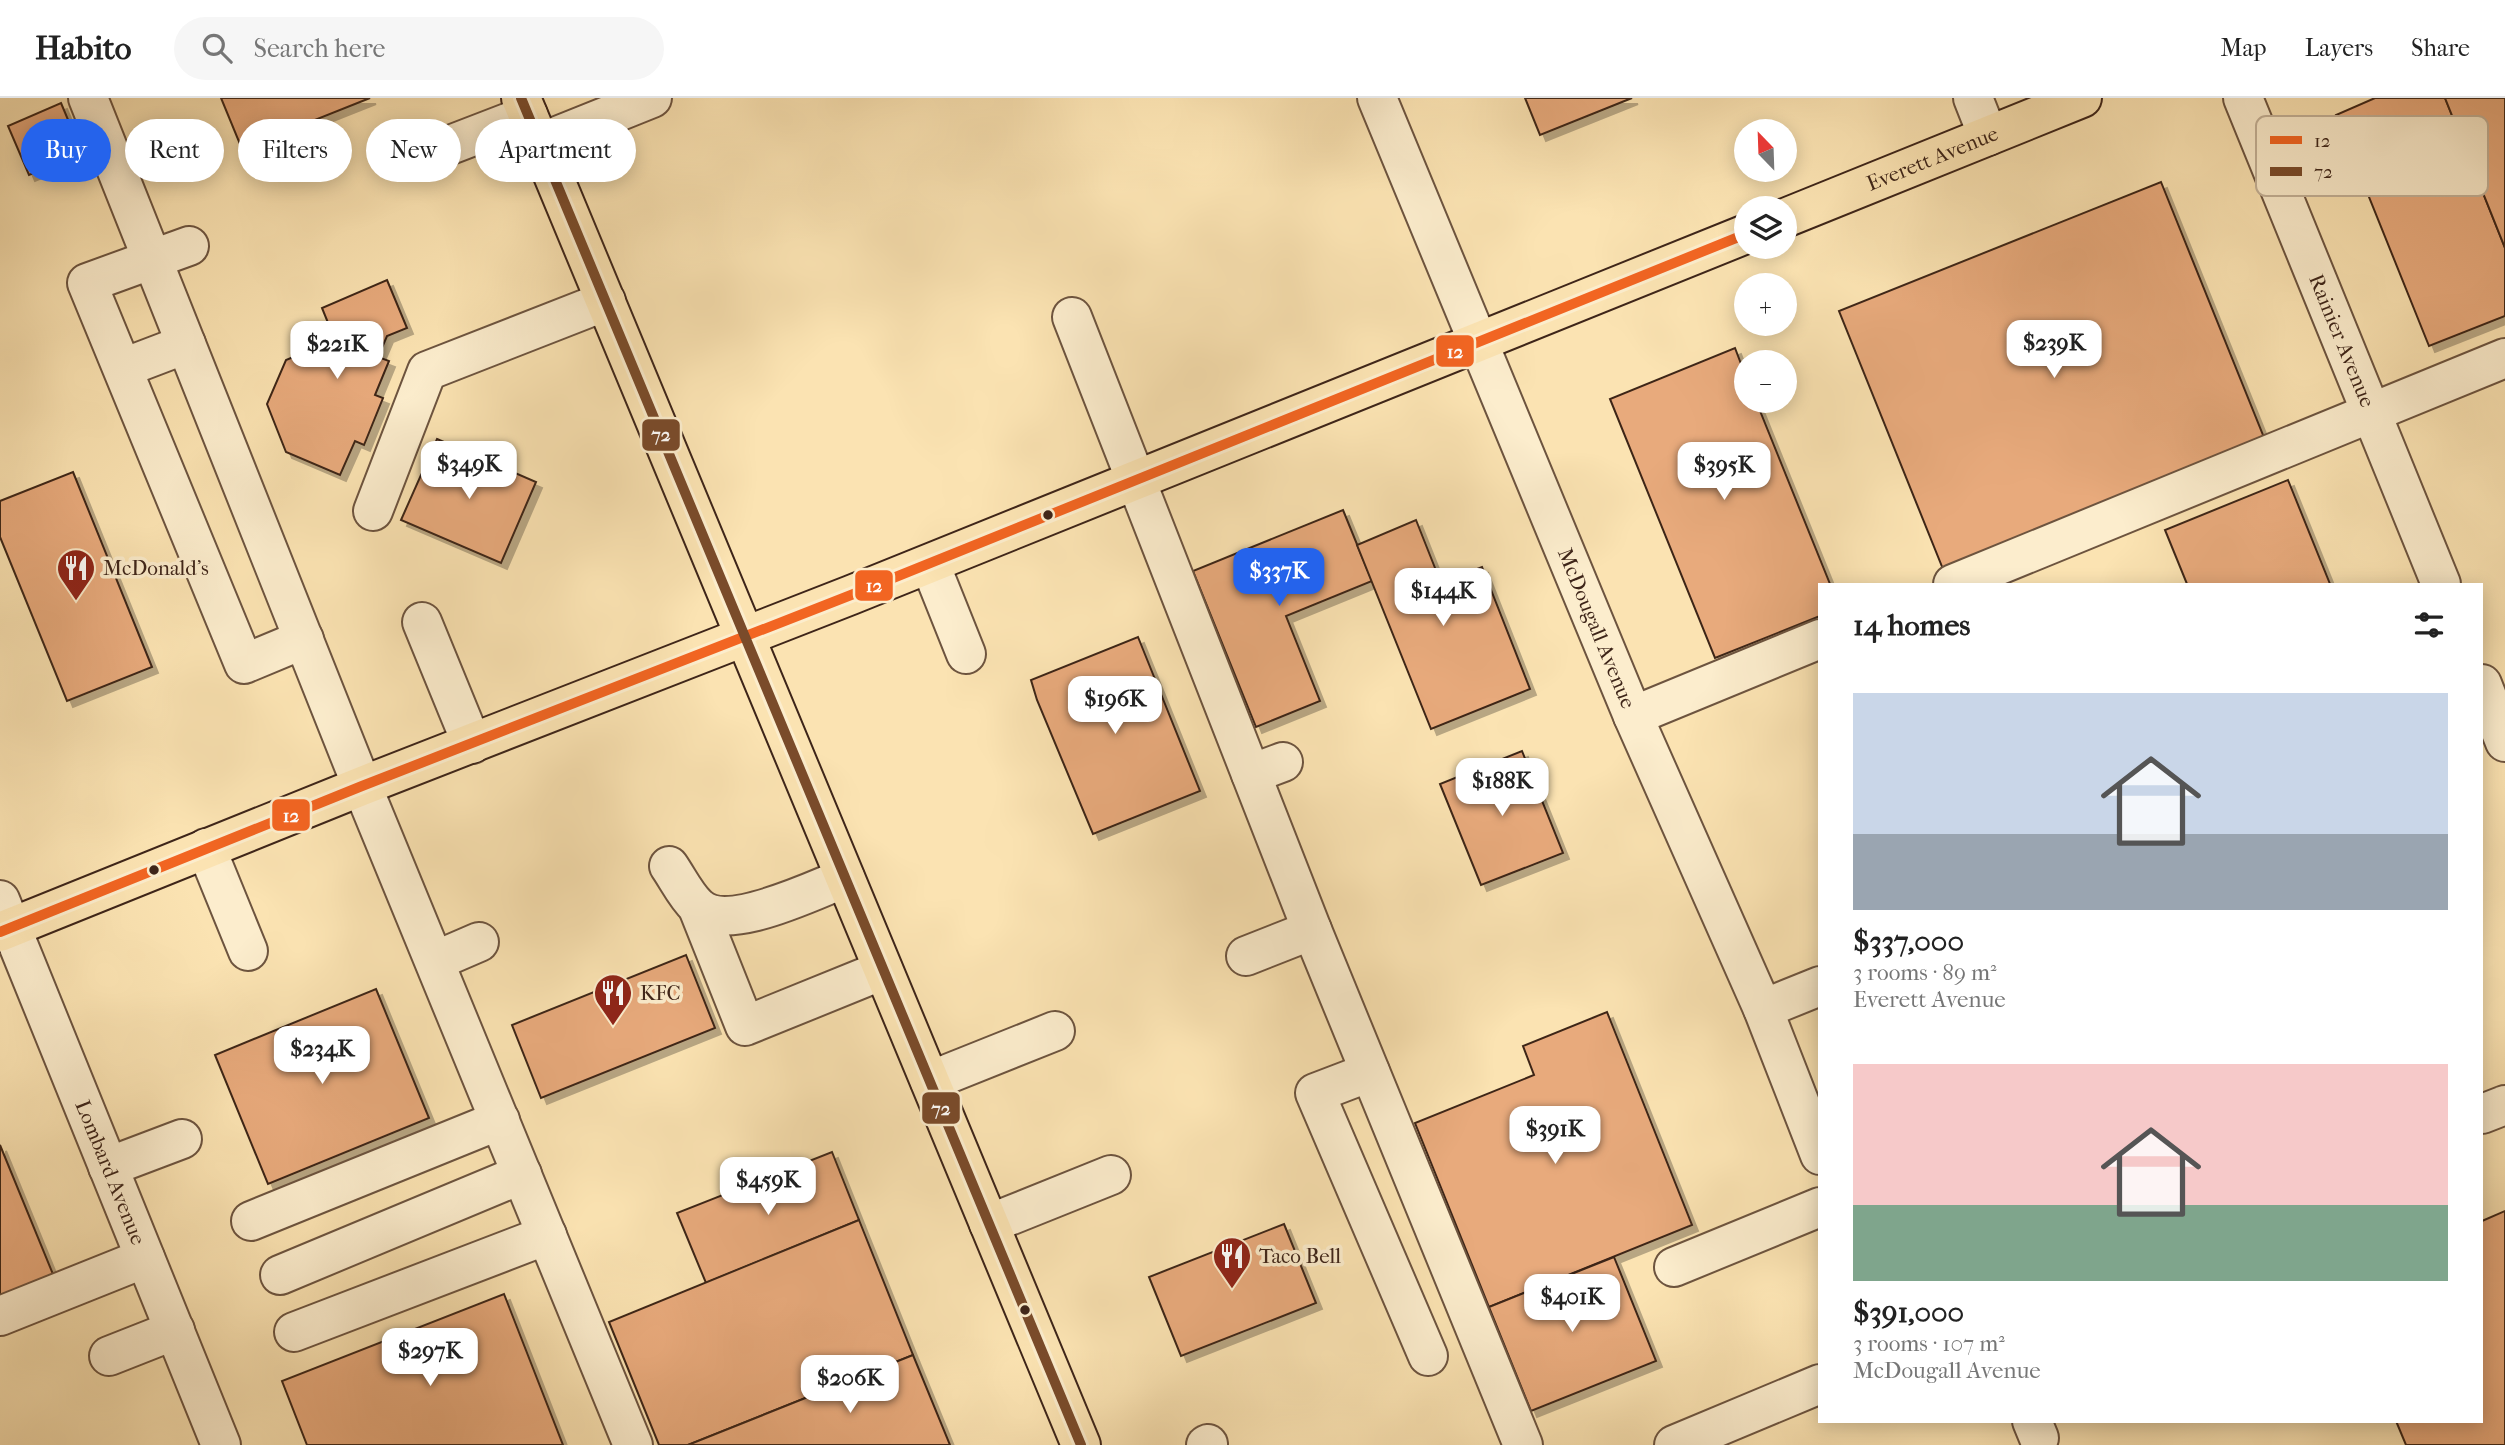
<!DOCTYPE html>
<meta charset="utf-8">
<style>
:root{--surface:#fff;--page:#f6f6f6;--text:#222;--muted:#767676;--line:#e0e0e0;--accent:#2563eb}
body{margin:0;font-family:"IM FELL French Canon",serif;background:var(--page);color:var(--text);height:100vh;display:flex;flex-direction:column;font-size:26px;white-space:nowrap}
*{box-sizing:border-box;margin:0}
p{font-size:23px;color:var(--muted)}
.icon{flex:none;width:38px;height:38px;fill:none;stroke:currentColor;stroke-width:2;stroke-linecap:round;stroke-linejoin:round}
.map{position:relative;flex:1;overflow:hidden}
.panel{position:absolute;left:1818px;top:485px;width:665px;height:840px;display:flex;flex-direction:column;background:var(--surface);border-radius:0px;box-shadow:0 4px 18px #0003}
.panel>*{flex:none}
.guide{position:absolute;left:21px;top:21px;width:665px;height:63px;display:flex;gap:14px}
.needle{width:46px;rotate:337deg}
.fabs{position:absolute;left:1734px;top:21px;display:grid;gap:14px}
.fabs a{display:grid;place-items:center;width:63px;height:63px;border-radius:50%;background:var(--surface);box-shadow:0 4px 18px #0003;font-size:35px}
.price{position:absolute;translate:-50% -60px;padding:0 16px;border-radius:14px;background:#fff;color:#222;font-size:23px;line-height:46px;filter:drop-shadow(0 2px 4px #0008)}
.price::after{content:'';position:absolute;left:50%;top:42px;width:21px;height:16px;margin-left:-10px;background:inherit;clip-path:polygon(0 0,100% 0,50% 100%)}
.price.current{background:var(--accent);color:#fff}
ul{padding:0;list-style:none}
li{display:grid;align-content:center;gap:14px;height:371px;padding:0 35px}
li span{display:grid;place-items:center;height:217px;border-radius:0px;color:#555}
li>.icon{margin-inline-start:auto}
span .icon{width:126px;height:126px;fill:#fffc;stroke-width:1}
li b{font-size:30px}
h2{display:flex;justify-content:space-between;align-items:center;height:84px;padding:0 35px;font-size:30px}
.tag{padding:0 24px;border-radius:32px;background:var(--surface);box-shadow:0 4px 18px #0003;font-size:24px;line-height:63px}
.tag.current{background:var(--accent);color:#fff}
header{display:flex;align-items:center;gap:42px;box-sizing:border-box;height:98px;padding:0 35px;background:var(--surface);border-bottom:2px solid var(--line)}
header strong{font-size:33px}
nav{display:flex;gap:38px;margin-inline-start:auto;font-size:24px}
.search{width:490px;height:63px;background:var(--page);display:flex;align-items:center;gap:18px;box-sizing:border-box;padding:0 24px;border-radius:38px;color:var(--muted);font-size:26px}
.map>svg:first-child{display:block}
</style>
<header>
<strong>Habito</strong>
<div class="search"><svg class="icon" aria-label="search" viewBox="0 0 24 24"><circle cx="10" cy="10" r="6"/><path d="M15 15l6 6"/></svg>Search here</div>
<nav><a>Map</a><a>Layers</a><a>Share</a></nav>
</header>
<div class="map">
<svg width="2505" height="1347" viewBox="0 0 2505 1347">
<defs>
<filter id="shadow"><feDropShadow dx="6" dy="6" stdDeviation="0" flood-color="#0004"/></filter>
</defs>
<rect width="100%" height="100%" fill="#fbe3b2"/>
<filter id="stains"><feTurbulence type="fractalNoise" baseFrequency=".00286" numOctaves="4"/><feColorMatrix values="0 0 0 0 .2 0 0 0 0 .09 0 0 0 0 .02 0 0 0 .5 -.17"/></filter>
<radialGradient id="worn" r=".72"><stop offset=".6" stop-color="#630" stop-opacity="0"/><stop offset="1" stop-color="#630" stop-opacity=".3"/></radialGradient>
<!-- building -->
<g fill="#e8aa7b" stroke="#3e2519" stroke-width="2" filter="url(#shadow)">
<polygon points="221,0 370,0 242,51"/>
<polygon points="1525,0 1632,0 1540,37"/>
<polygon points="2375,0 2445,0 2505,150 2505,218 2429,248 2336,17"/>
<polygon points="2445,0 2505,0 2505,150"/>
<polygon points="61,5 82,55 29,77 8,28"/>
<polygon points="2161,84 2269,352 1947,481 1839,213"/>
<polygon points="387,182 407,230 387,238 378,259 389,263 375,297 383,300 364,347 355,343 340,377 286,354 267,306 286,262 335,242 322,210"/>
<polygon points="1735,250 1746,279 1746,303 1756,303 1830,486 1820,486 1820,518 1715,560 1610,301"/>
<polygon points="437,341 536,384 501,465 401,422"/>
<polygon points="73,374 152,569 67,603 0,439 0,403"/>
<polygon points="2288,382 2330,486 2187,486 2165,432"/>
<polygon points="1343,412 1372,483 1286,518 1320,603 1256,629 1193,473"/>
<polygon points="1416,422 1441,485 1482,469 1530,591 1431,631 1357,447"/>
<polygon points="1138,539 1200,693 1093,736 1037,602 1031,582"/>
<polygon points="1522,653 1563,755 1481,787 1440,686"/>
<polygon points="686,857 715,930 541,1000 512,927"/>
<polygon points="376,891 429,1020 268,1086 215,957"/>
<polygon points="1607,914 1692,1127 1489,1209 1415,1025 1534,977 1523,948"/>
<polygon points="0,1047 57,1186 0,1209"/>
<polygon points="832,1054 859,1122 706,1185 677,1115"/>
<polygon points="2505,1113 2505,1347 2406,1347 2396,1323 2482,1323 2482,1123"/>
<polygon points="859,1122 913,1257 688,1347 659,1347 609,1224"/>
<polygon points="1284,1126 1316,1205 1181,1258 1149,1179"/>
<polygon points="1614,1159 1656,1263 1531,1313 1489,1209"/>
<polygon points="504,1196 563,1347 307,1347 282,1283"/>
<polygon points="913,1257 950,1347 688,1347"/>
</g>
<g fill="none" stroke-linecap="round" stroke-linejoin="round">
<defs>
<g id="minor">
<polyline points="88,0 362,688 633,1347"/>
<path id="s1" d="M 1377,0 L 1633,618 L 1763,911 L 1820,1057"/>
<polyline points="1973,0 1988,38"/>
<path id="s2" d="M 2243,0 L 2441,486"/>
<polyline points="540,45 652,0"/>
<polyline points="411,62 528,17"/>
<polyline points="189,148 87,185 244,566 304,541"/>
<polyline points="1072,219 1312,832 1523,1347"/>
<polyline points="123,270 186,246"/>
<polyline points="373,413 427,273 606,203"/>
<polyline points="930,466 966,556"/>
<polyline points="1953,486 2505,260"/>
<polyline points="422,524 472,646"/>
<polyline points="2482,586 2505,644"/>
<polyline points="1633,618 1820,541"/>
<polyline points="1251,676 1283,664"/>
<polyline points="206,750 248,853"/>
<path d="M 669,768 C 678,781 686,798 697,808 C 725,837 813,792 845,780"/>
<path id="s3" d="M 0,802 L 221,1347"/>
<polyline points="698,810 745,928 883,872"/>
<polyline points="1246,858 1312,832"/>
<polyline points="435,863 479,844"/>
<polyline points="1763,911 1820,888"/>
<polyline points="1370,974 1315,995 1428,1258"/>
<polyline points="930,983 1055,933"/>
<polyline points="2482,1016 2505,1007"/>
<polyline points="108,1069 182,1041"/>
<polyline points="251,1123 500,1022"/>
<polyline points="989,1126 1111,1077"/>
<polyline points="1674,1169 1820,1109"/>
<polyline points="280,1177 522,1076"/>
<polyline points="0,1218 145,1160"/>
<polyline points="294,1234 547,1137"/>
<polyline points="109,1258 175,1232"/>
<polyline points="2032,1323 2039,1340"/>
<polyline points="1206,1347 1208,1346"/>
<polyline points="1674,1347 1820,1286"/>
</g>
<g id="major">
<polyline points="521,0 1081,1347"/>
<path id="s4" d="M 1785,120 L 2082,0"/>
<polyline points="0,834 362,688 851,497 1746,136"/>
</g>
</defs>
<!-- minor casing -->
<use href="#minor" stroke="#6d543f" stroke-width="42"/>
<!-- major casing -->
<use href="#major" stroke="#3e2519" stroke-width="42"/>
<!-- minor -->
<use href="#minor" stroke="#fcedcd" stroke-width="38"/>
<!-- major -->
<use href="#major" stroke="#fbe3b2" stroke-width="38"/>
<defs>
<polyline id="bus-1" points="0,834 362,688 851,497 1746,136"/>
<polyline id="bus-2" points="521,0 1081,1347"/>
</defs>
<!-- bus-1 casing -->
<use href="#bus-1" stroke="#fcedcd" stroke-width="16"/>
<!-- bus-2 casing -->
<use href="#bus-2" stroke="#fcedcd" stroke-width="16"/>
<!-- bus-1 -->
<use href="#bus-1" stroke="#f26522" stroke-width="10"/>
<!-- bus-2 -->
<use href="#bus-2" stroke="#7a4b2a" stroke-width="10"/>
</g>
<!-- icons -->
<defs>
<symbol id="restaurant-pin" viewBox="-11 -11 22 30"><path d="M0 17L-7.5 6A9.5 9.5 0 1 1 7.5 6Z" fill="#8f2418" stroke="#fcedcd"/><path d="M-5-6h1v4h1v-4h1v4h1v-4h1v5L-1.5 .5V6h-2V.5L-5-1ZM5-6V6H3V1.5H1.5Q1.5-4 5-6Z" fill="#fff"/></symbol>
</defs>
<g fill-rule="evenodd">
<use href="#restaurant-pin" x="54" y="448" width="44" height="60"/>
<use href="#restaurant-pin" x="591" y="873" width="44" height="60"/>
<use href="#restaurant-pin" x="1210" y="1136" width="44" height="60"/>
</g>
<!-- markers -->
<g fill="#3e2519" stroke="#fcedcd" stroke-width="2.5">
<circle cx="1048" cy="417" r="6"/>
<circle cx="154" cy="772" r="6"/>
<circle cx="1025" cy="1212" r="6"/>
</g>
<g text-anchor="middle" stroke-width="7" stroke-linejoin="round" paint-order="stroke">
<!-- street labels -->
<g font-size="21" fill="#3e2519" stroke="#fcedcd">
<text dy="7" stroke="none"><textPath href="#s4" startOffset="159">Everett Avenue</textPath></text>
<text dy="7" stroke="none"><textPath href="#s2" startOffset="262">Rainier Avenue</textPath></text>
<text dy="7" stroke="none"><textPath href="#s1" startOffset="574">McDougall Avenue</textPath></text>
<text dy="7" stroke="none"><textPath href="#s3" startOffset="294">Lombard Avenue</textPath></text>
</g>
<!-- poi labels -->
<g font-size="21" fill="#3e2519" stroke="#fcedcd" text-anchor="start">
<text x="103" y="477">McDonald's</text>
<text x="640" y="902">KFC</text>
<text x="1259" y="1165">Taco Bell</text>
</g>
</g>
<!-- legend -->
<rect x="2256" y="18" width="232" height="80" rx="10" fill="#fcedcd" stroke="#c3b197" stroke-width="2"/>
<rect x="2270" y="38" width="32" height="8" fill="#f26522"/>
<rect x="2270" y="69" width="32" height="9" fill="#7a4b2a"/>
<g font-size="19" fill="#3e2519">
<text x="2314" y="49">12</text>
<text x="2314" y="80">72</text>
</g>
<g stroke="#fcedcd" stroke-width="2.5">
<rect x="1435" y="236" width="40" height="34" rx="7" fill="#f26522"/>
<rect x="641" y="320" width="40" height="34" rx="7" fill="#7a4b2a"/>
<rect x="854" y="471" width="40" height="33" rx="7" fill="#f26522"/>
<rect x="271" y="700" width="40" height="34" rx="7" fill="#f26522"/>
<rect x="921" y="993" width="40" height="34" rx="7" fill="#7a4b2a"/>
</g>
<g font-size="19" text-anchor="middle" font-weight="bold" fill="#fff">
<text x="1455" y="260">12</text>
<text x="661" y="343">72</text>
<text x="874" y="494">12</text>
<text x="291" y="724">12</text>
<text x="941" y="1017">72</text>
</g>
<rect width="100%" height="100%" filter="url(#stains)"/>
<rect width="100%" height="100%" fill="url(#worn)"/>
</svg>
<div class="fabs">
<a><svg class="needle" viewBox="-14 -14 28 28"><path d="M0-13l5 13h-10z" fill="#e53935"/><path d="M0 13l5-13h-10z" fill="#767676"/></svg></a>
<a><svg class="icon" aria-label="layers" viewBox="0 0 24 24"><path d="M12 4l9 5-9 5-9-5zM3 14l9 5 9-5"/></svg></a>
<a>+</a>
<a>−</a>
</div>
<b class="price" style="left:2054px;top:282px">$239K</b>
<b class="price" style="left:337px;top:283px">$221K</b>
<b class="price" style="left:469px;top:403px">$349K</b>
<b class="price" style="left:1724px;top:404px">$395K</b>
<b class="price current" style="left:1279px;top:510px">$337K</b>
<b class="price" style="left:1443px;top:530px">$144K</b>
<b class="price" style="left:1115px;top:638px">$196K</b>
<b class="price" style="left:1502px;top:720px">$188K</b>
<b class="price" style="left:322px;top:988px">$234K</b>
<b class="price" style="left:1555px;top:1068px">$391K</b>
<b class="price" style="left:768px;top:1119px">$459K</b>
<b class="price" style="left:1572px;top:1236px">$401K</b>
<b class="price" style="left:430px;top:1290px">$297K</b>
<b class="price" style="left:850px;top:1317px">$206K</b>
<div class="guide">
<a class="tag current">Buy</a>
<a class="tag">Rent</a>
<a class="tag">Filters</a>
<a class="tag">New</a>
<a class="tag">Apartment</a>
</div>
<section class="panel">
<h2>14 homes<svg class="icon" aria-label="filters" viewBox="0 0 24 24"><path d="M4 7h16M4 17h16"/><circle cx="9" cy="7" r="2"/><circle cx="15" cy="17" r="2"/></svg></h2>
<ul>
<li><span style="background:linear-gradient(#c9d6e8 65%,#9aa5b1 0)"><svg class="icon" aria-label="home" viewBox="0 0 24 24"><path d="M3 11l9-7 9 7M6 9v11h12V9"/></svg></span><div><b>$337,000</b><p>3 rooms · 89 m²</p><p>Everett Avenue</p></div></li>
<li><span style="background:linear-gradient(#f6c9c9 65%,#7fa58c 0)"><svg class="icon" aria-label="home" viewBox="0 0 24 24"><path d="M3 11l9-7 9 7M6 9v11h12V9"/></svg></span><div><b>$391,000</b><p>3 rooms · 107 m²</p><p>McDougall Avenue</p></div></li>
</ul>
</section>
</div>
